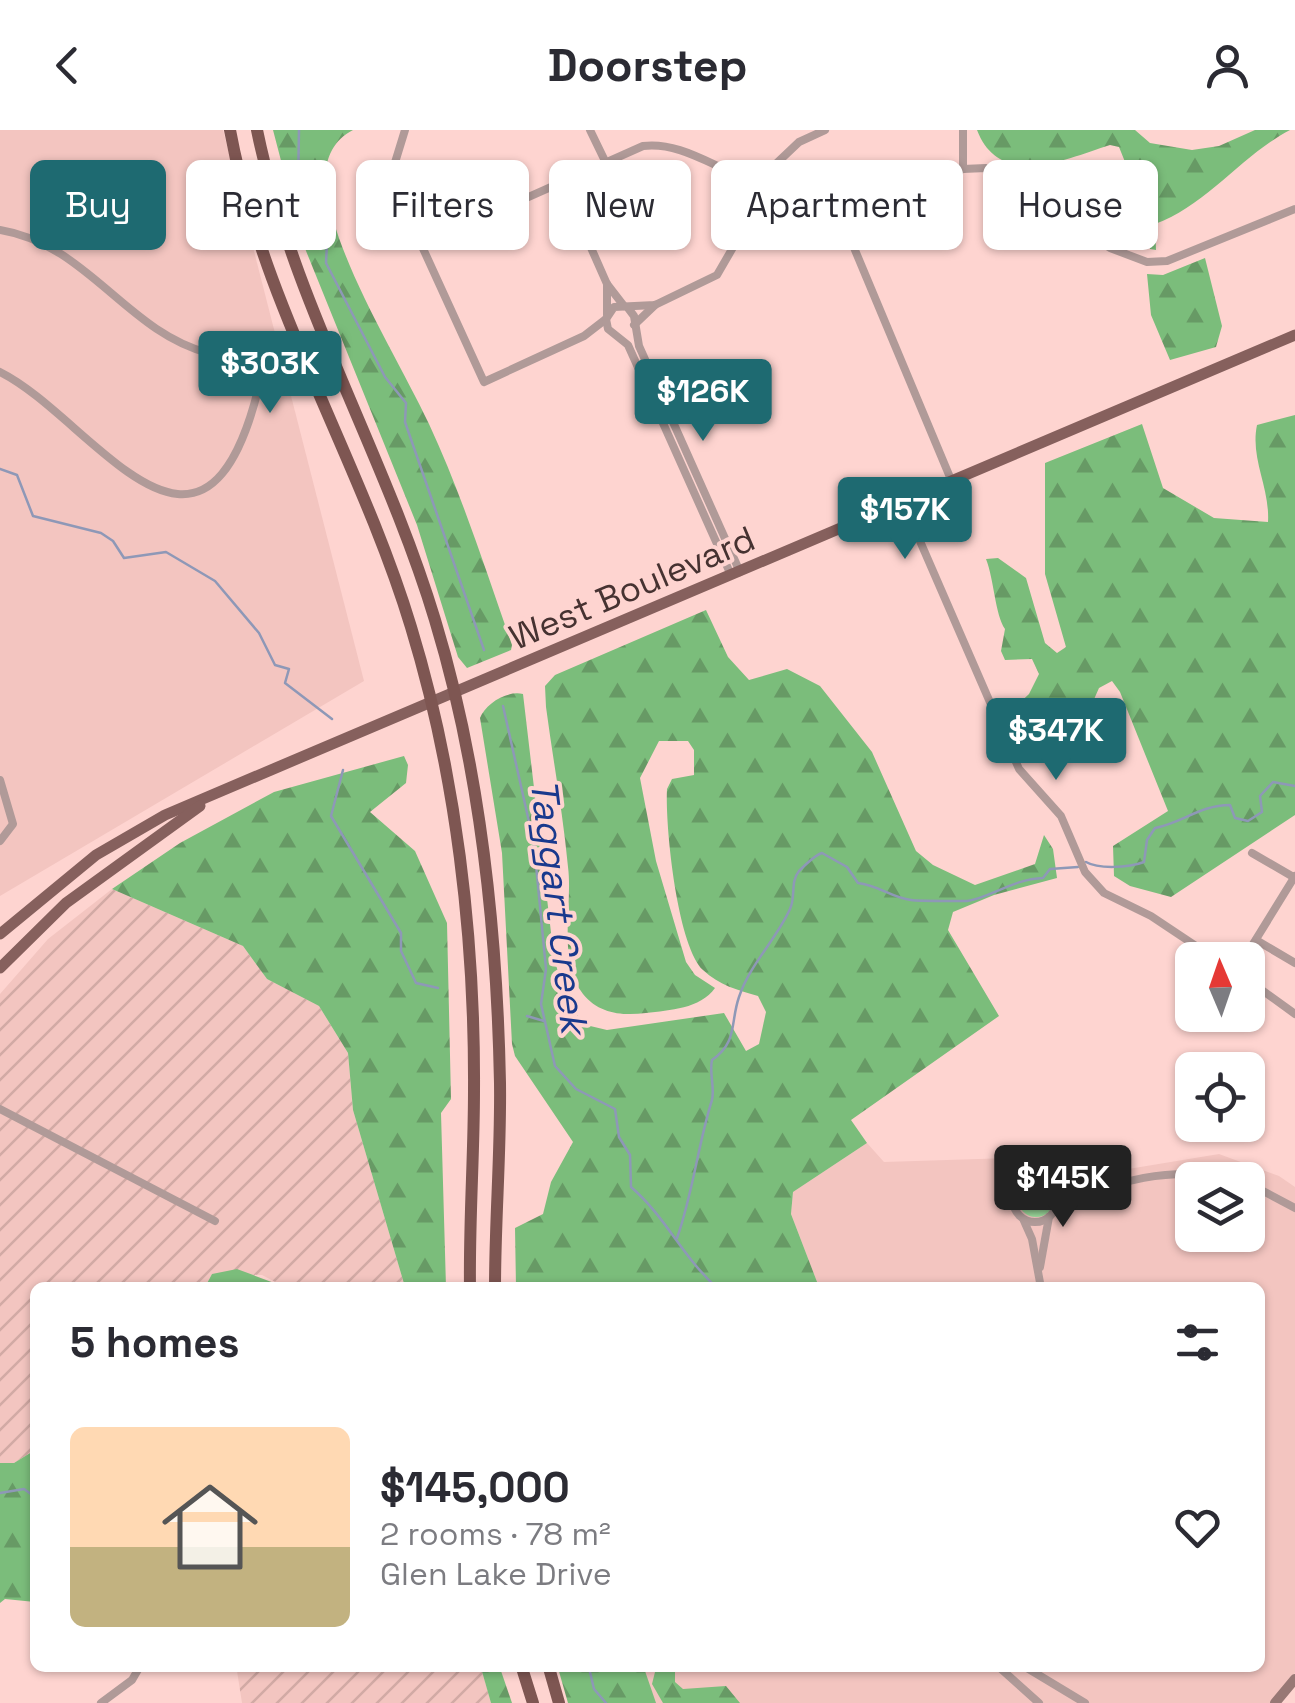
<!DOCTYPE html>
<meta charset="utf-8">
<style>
:root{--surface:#fff;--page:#f7f7f7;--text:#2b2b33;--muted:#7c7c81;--line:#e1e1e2;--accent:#1e6a71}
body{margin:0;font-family:"Space Grotesk",sans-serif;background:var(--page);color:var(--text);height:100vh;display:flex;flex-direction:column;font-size:38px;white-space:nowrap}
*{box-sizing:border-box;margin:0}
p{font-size:32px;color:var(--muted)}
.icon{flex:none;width:55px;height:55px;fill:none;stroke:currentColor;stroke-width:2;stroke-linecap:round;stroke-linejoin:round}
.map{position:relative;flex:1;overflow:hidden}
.details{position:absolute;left:30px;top:1152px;width:1235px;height:390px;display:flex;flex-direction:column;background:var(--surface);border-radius:15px;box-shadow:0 2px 8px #0004}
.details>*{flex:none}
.banner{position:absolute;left:30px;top:30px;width:1235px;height:90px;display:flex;gap:20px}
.needle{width:65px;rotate:358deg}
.tools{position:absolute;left:1175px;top:812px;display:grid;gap:20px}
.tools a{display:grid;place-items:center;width:90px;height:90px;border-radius:15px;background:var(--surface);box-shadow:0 2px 8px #0004;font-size:50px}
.price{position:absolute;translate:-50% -85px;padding:0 22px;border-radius:10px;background:var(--accent);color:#fff;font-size:32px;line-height:65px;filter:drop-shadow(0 2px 5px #0008)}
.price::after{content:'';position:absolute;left:50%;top:60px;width:30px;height:22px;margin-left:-15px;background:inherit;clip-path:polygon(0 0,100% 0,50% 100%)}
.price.current{background:#222;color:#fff}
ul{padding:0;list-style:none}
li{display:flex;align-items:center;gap:30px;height:250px;padding:0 40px}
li+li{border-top:2px solid var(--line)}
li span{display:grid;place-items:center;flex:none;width:280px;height:200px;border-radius:15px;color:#555}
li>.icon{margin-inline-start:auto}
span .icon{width:120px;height:120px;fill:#fffc;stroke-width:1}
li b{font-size:42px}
h2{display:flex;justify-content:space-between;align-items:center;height:120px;padding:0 40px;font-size:42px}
.tag{padding:0 35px;border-radius:15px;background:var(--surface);box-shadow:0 2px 8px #0004;font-size:35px;line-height:90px}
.tag.current{background:var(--accent);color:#fff}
header{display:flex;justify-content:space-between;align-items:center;height:130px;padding:0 40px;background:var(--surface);font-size:45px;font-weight:700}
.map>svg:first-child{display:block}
</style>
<header><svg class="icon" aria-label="back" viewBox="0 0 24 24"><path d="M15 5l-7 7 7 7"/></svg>Doorstep<svg class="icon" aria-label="person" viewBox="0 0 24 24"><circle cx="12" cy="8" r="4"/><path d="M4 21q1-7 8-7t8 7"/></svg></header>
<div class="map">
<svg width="1295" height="1573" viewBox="0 0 1295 1573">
<defs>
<pattern id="industrial-furrows" width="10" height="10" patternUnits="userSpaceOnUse" patternTransform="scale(2.5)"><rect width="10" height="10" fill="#f3c5c0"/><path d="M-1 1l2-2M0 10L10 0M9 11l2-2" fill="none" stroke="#d2aaa5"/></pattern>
<pattern id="forest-firs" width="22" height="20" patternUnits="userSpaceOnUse" patternTransform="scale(2.5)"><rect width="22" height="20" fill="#7bbd7b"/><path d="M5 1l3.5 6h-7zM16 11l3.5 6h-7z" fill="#679a65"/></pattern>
</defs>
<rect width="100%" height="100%" fill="#fed4d0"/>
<!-- built -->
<g fill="#f3c5c0" fill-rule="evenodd">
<polygon points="0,0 223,0 364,551 0,766"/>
<path d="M 867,1013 L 884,1032 L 1010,1028 L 1092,1045 L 1219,1024 L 1279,1046 L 1295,1057 L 1295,1543 L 1271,1573 L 606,1573 L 589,1538 L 1260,1538 L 1260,1158 L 819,1157 L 791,1084 L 793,1062 ZM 1192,1050 L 1248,1050 L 1248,1105 L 1192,1105 Z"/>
</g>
<!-- industrial -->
<g fill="url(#industrial-furrows)">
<polygon points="112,759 243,816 267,849 319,876 348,923 353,980 405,1157 285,1157 262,1145 212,1144 205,1157 35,1158 35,1320 14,1333 0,1333 0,864 48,809"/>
<polygon points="247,1538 481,1538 491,1573 242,1573 237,1541"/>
</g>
<!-- green -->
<circle fill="#a2e3a2" cx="1036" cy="1069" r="18"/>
<!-- forest -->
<g fill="url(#forest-firs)">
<path d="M 273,0 L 353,0 C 331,11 323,34 326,57 C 336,131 397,226 429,294 C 462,365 486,441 512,515 L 511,520 L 467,538 L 458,527 L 417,395 L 302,111 Z"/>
<path d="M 977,0 L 1135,0 L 1150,13 L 1192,20 L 1219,16 L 1255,0 L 1290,0 C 1242,25 1206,76 1155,94 L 1156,120 L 1150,119 L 1146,84 L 1119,17 L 1110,15 C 1066,29 1000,60 977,0 Z"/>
<polygon points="1205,128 1222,196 1216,217 1170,230 1151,185 1147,144 1163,145"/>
<path d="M 1295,285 L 1295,685 L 1171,767 L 1130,756 L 1114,746 L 1113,716 L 1168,681 L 1120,562 L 1112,551 L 1099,558 L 1072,619 C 1046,628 1028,597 1014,578 L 1029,564 L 1039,544 L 1032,529 L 1005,530 L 1001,521 L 1005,499 C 995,485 994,449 986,429 L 998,428 L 1026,448 L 1045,513 L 1057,523 L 1066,517 L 1045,444 L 1045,333 L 1142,294 L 1163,358 L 1214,388 L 1268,392 C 1270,357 1250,329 1257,295 Z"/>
<path d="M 706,480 L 728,527 L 749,550 L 787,539 L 820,556 L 872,622 L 916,721 L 933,735 L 975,755 L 1035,734 L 1044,705 L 1053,719 L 1057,748 L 994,765 L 953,782 L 948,800 L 999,886 L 851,990 L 867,1013 L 793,1062 L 791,1084 L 819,1157 L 516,1157 L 515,1098 L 543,1084 L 551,1052 L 573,1012 L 515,926 L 512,914 L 502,723 L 480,588 C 485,574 507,560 523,564 L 554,828 L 567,873 L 586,895 L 607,900 L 724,883 L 746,921 L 759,914 L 766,882 L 758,866 C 737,860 719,855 703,840 C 677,815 665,695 667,659 L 672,649 L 694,645 L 694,620 L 688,611 L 659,611 L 640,648 L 656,731 L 686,832 L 695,845 L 715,858 C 700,879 670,880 646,883 C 623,886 599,884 583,864 C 557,831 573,775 568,737 C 563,683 553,630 546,577 L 545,556 L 555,545 Z"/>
<polygon points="404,626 408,635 406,653 370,682 415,721 447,793 451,969 441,983 446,1157 405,1157 353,980 348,923 319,876 267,849 243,816 112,759 180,713 274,662"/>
<polygon points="237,1139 285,1157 205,1157 212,1144"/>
<polygon points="35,1320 35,1472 5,1469 0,1473 0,1333 14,1333"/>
<polygon points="481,1538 500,1538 512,1573 491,1573"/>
<polygon points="558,1538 644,1538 656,1573 568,1573"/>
<polygon points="656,1538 675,1538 675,1552 683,1559 726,1556 740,1573 663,1573 652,1554"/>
</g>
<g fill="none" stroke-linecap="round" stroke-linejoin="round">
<!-- stream -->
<g stroke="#8e98b7" stroke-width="2.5">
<polyline points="299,0 298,54 327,113 326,133 385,247 406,273 405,292 484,520"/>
<polyline points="0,339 17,345 33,386 101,403 113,411 124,428 166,422 215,451 259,503 275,535 289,539 285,553 332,589"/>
<path d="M 503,576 L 534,714 L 546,839 L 541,874 L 555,936 L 576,959 L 615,979 L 619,1007 L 630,1025 L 631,1057 C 665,1086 682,1126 717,1158"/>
<polyline points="343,640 331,686 401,803 401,821 416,853 438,858"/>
<path d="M 1086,732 C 1098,739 1128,738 1144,732 L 1147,710 L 1155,698 C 1182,693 1200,675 1230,675 L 1235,688 L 1248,691 L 1262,682 L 1260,666 L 1273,652 L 1295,656"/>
<polyline points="527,886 544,891"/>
<path d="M 677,1108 C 693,1063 698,1014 712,970 C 715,958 709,943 712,930 C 738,912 730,893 739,867 C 750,834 776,810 790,779 C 796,766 790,752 799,741 C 805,735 816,725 822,723 L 847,737 L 858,753 C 878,755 892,768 911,770 C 915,771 962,771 967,771 C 990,768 1013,749 1043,748 L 1050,739 L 1078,737"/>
<polyline points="0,1363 24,1359 35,1367"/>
<polyline points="589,1538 594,1559 606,1573"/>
</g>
<!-- minor -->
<g stroke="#b09a98" stroke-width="8">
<polyline points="405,0 393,39 399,66 484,252 584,206 606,189"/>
<polyline points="590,0 605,31"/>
<polyline points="963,0 963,39"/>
<polyline points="760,49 799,12 825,0"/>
<polyline points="562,52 607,154 624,176"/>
<polyline points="752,68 767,75 774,71 777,59"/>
<polyline points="842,89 952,352"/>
<polyline points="746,95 767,75"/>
<path d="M 0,100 C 87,114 127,202 208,223 C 231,229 257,231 258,260 C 202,482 91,287 0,242"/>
<path d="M 421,115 L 643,16 C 683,11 718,41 756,51"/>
<polyline points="628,178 634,186 639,216 740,442"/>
<polyline points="607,185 607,154"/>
<polyline points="634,195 655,175"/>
<polyline points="903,372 1019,639 1061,686 1085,742 1104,763 1151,786 1217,830"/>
<polyline points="731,445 628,215 608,199 606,189 614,177 655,175 717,145 746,95 751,58 756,51 770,49 796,76 835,90 963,39 986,38 1110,118 1147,132 1167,131 1295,79"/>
<polyline points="0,650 13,694 0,711"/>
<polyline points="1252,723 1295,748"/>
<polyline points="1256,810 1295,833"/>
<polyline points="1245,827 1295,746"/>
<polyline points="1248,850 1295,884"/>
<polyline points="0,979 215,1091"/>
<circle cx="1035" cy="1070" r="22"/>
<polyline points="1248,1053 1295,1078"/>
<polyline points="1053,1055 1104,1055"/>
<path d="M 1056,1078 C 1110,1050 1176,1035 1236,1050"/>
<polyline points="1024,1091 1032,1109 1041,1158"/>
<polyline points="1040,1137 1049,1087"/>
<polyline points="1000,1538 1039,1573"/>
<polyline points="1027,1538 1085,1573"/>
<polyline points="101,1573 132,1550 139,1538"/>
</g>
<!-- secondary -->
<polyline stroke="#987875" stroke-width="10" points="1275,1573 1295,1549"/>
<!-- primary -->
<g stroke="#86605d" stroke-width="11">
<polyline points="0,804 96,725 165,685 1295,205"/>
<polyline points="0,838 66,773 200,676"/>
</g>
<!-- trunk -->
<g stroke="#7e5652" stroke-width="12">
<path d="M 230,0 C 262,174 360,329 411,497 C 456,644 475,807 474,961 C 474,1026 469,1092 470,1158"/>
<path d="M 257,0 C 292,171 385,324 435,490 C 480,638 497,799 500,953 C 501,1021 495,1089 495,1158"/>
<polyline points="522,1538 533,1573"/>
<polyline points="549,1538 559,1573"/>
</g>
</g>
<g text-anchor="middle" stroke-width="8" stroke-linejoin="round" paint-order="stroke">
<!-- street labels -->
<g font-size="35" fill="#463231" stroke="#fed4d0">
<text transform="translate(632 458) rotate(-23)" y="12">West Boulevard</text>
</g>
<!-- water labels -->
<g font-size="38" font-style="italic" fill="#19398d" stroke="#fed4d0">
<text transform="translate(559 776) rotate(83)" y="13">Taggart Creek</text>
</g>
</g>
</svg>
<div class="tools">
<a><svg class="needle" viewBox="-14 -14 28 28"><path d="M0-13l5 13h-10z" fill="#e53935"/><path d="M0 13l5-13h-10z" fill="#7c7c81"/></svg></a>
<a><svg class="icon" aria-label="locate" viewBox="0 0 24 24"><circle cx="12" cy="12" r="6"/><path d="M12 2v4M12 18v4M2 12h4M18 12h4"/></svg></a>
<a><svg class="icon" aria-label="layers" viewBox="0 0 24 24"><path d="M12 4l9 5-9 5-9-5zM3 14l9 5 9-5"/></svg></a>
</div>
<b class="price" style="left:270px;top:286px">$303K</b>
<b class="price" style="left:703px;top:314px">$126K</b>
<b class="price" style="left:905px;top:432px">$157K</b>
<b class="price" style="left:1056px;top:653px">$347K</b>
<b class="price current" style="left:1063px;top:1100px">$145K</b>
<div class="banner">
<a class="tag current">Buy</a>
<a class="tag">Rent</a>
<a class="tag">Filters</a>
<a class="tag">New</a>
<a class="tag">Apartment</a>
<a class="tag">House</a>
</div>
<section class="details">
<h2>5 homes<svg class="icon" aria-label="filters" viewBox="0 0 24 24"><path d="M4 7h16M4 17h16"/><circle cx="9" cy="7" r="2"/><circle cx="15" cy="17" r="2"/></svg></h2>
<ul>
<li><span style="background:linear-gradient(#ffd9b3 60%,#c2b280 0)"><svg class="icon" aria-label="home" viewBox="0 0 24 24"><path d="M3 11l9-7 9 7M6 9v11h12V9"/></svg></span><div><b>$145,000</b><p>2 rooms · 78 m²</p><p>Glen Lake Drive</p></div><svg class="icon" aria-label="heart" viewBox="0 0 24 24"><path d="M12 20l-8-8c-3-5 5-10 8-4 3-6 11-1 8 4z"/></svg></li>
</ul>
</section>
</div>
